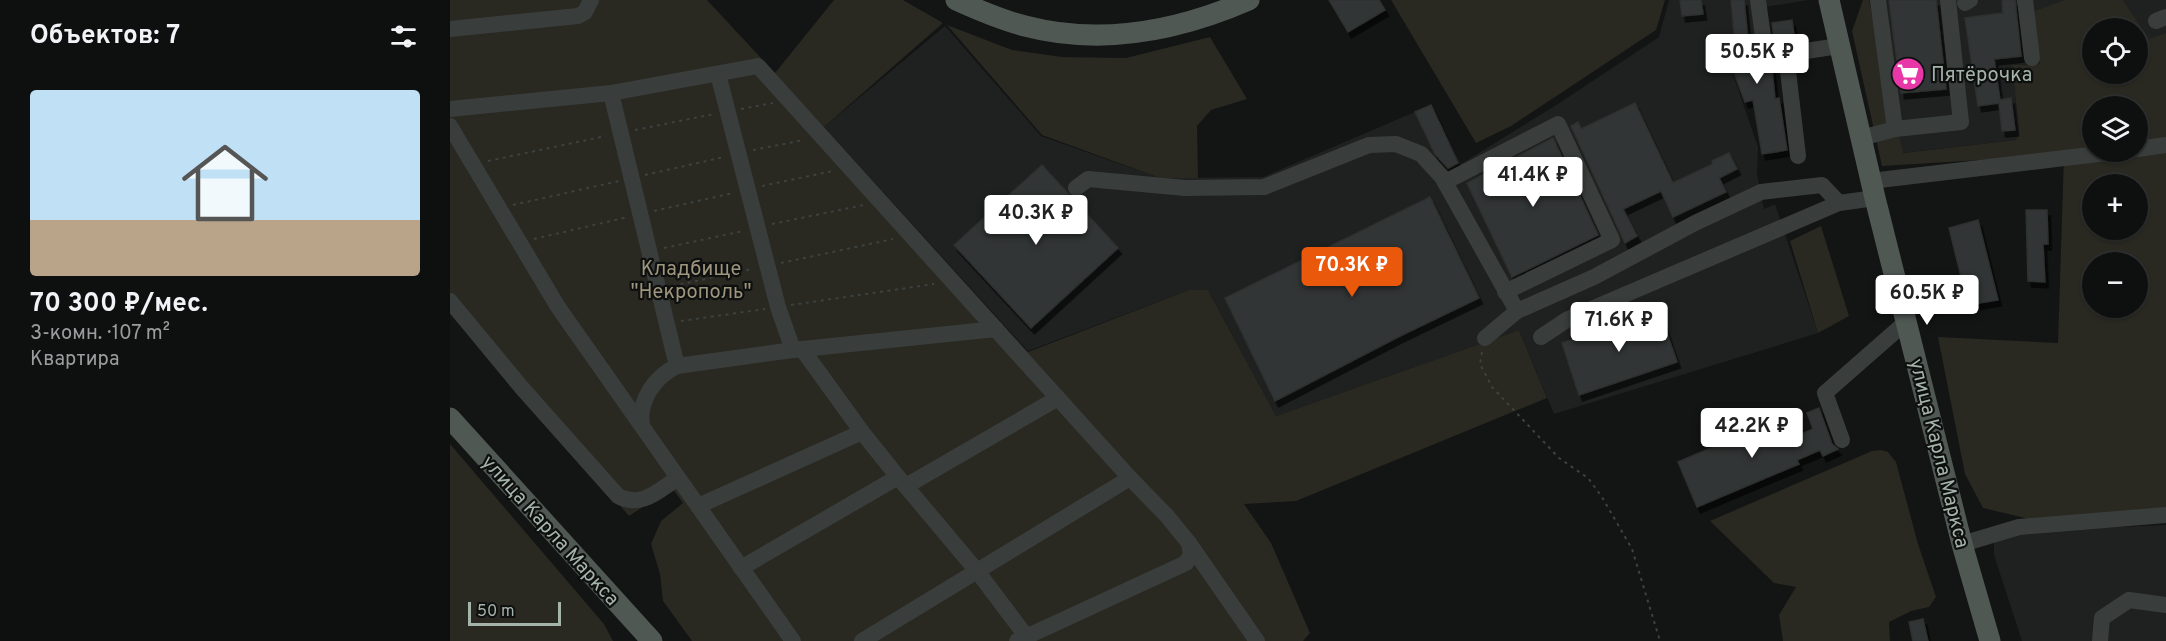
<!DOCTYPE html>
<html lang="ru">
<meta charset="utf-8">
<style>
:root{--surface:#0e0f0f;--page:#171818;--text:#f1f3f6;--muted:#9b9c9e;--line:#2e2f2f;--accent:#ea580c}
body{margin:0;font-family:Overpass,sans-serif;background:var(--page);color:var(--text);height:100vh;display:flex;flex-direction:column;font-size:22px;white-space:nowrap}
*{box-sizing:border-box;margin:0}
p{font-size:20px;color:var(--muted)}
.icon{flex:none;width:33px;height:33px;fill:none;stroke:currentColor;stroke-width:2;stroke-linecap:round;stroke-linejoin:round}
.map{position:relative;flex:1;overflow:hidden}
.panel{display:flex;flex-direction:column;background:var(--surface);width:450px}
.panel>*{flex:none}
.tools{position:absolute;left:1632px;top:18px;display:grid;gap:12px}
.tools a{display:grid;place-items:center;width:66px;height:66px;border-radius:50%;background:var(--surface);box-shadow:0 2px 4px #0004,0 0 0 2px var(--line);font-size:30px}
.scale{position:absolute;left:18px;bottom:15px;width:93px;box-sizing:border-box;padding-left:6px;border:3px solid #a5b4ab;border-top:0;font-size:16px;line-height:21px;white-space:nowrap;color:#a5b4ab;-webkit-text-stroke:4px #0e0f0f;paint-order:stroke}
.price{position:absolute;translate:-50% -51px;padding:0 14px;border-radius:6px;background:#fff;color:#222;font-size:20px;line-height:39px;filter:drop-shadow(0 2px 3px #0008)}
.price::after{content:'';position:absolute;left:50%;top:36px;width:18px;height:14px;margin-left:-9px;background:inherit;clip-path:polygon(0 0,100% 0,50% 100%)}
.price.on{background:var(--accent);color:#fff}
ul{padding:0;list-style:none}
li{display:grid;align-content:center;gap:12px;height:318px;padding:0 30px}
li+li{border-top:2px solid var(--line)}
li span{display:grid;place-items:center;height:186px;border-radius:6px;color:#555}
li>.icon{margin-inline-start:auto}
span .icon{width:108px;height:108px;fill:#fffc;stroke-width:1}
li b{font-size:26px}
h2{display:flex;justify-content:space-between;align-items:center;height:72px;padding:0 30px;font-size:26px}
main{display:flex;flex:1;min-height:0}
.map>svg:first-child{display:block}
</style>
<main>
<section class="panel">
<h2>Объектов: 7<svg class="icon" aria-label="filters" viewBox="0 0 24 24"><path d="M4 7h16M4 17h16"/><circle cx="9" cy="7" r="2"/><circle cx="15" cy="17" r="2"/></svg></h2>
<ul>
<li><span style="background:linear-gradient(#bfe0f5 70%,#b9a48a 0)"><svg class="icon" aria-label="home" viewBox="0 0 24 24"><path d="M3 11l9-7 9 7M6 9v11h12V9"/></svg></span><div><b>70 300 ₽/мес.</b><p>3-комн. · 107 m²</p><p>Квартира</p></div></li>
</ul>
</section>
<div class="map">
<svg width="1716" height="641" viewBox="0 0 1716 641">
<defs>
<filter id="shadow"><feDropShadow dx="3.5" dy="6" stdDeviation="0" flood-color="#0009"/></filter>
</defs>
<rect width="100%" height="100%" fill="#131414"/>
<!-- built -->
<g fill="#1f2120">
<polygon points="1219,0 1358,0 1303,9 1309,47 1275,51 1308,147 1307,174 1314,209 1325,204 1368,333 1104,414 1069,330 826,416 758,290 739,290 578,351 374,127 495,26 591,136 710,178 813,177 981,105 1011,164 1111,102 1209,37"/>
<polygon points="1419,0 1614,0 1584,11 1590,64 1562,65 1569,131 1566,140 1452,153"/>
<polygon points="1673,0 1716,0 1716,33 1699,40"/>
<polygon points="1716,525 1716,641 1572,641 1544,555 1544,539 1574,531"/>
</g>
<!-- green -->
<g fill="#292821" fill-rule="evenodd">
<polygon points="0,0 257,0 325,73 384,0 453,0 493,23 374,127 578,352 739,290 758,290 826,416 1069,330 1097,398 846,501 794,504 821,543 860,633 853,641 242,641 213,601 210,574 201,544 211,521 233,503 222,488 179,516 0,308"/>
<polygon points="941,0 1215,0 1206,30 1061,126 1026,143"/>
<path d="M 1413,0 L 1419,0 L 1453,153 L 1566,140 L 1569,131 L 1562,65 L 1590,64 L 1584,11 L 1614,0 L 1673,0 L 1699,39 L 1716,33 L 1716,508 L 1579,519 L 1533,508 L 1515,474 L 1488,337 L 1608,343 L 1614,155 L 1432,166 L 1402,31 ZM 1642,28 L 1688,28 L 1688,74 L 1642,74 ZM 1642,106 L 1688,106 L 1688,152 L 1642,152 ZM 1642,184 L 1688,184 L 1688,230 L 1642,230 ZM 1642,262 L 1688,262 L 1688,308 L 1642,308 Z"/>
<polygon points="497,25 562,50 612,57 676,58 760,37 797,99 761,110 747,126 748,178 710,178 592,135"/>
<polygon points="1371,226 1399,316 1368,333 1340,241"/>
<polygon points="0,444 154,624 163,641 0,641"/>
<polygon points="1431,450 1438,452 1446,462 1468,544 1486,597 1479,607 1461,611 1439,622 1440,641 1333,641 1329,615 1346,587 1324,583 1260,521 1422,451"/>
</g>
<!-- building -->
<g fill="#333634" stroke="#2d302f" stroke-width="1.5" filter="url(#shadow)">
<polygon points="879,0 929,0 935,10 898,32"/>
<polygon points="1230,0 1251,0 1253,14 1232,16"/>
<polygon points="1281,0 1294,0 1299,51 1306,51 1321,59 1325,99 1329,98 1337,150 1312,154 1303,100 1295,102 1277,54 1286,53"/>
<polygon points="1439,0 1486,0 1496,89 1451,93"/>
<polygon points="1552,0 1565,0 1571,56 1544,59 1550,100 1561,98 1565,130 1552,131 1549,103 1528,106 1515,18 1553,13"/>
<polygon points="1342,20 1345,42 1337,43 1324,37 1322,23"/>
<polygon points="1185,103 1223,183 1263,164 1262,161 1279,153 1287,169 1269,178 1276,192 1223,217 1211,191 1173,209 1187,236 1175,243 1121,126 1128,122 1131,129"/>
<polygon points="981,105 1008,163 998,168 985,154 965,112"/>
<polygon points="1103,138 1148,235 1062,277 1017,183"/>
<polygon points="592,165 668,248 581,328 504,245"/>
<polygon points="980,197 1029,298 948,337 825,401 775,298"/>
<polygon points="1576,210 1597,210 1598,244 1593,244 1595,282 1578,281"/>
<polygon points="1528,220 1548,300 1518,305 1499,228"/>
<polygon points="1209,310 1227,362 1129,395 1112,343"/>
<polygon points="1369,408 1382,444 1388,449 1373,456 1370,450 1347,460 1349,464 1247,507 1228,462 1329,419 1338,440 1363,429 1357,413"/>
<polygon points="1473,619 1478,641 1463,641 1459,622"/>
</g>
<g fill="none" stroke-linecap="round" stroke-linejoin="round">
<!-- path -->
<g stroke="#3c423f" stroke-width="2" stroke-dasharray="3 4.5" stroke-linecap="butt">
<polyline points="291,109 323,103"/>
<polyline points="185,130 264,114"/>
<polyline points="303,150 354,140"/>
<polyline points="38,161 156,136"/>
<polyline points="195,175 274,157"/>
<polyline points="312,186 383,171"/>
<polyline points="63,205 169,181"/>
<polyline points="204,211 283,193"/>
<polyline points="322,224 414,205"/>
<polyline points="84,239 178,217"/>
<polyline points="214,248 293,231"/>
<polyline points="331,263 443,239"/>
<polyline points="223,286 302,269"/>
<polyline points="341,305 484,284"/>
<polyline points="231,321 315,309"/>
<polyline points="1032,352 1030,364 1042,387 1109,458 1138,478 1152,497 1182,549 1210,641"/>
</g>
<!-- minor -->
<g stroke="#393e3c" stroke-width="16">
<polyline points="1308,0 1314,44 1336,54"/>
<polyline points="1428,0 1445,129"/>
<polyline points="1575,0 1582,58"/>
<polyline points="1515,3 1520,0"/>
<polyline points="1706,21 1716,17"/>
<polyline points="0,29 128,16 135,12 141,0"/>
<polyline points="268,74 328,307 343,350"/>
<polyline points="161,93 227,366"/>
<polyline points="0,109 161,93 308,66 680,478 717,516 739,543 807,641"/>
<polyline points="0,126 108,307 343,641"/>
<polyline points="1411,138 1445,129 1511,122 1498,0"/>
<polyline points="1688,149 1716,145"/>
<polyline points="1348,156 1336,54 1389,46"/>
<polyline points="1421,181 1665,152"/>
<polyline points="995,182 1108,124 1162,240 1055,292"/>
<polyline points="626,188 638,179 735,188 814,187 919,145 946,144 971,154 992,177 1067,311"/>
<path d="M 0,301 L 72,388 L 168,496 C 191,509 209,490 228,478"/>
<polyline points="1091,337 1118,319 1389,203 1425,198"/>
<polyline points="1035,338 1067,311 1144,277 1245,223 1311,192 1372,185 1389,203"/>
<polyline points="352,349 412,432"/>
<path d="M 192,426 C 188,401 204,377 227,366 L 343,350 L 546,329"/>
<polyline points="1392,440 1375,393 1456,322"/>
<polyline points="456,486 608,398"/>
<polyline points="248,506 412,432 448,477 527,571 576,636"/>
<polyline points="1512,544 1569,527 1716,515"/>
<polyline points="291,568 448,477"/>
<polyline points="412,641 680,478"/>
<polyline points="567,641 736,563 741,554 739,543"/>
<polyline points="1650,641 1652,618 1679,600 1716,605"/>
</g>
<!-- major -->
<g stroke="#505854" stroke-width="21">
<path d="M 506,0 C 528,10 551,20 575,26 C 651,46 728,31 799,0"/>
<polyline points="1379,0 1425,198 1512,544 1540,641"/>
<polyline points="0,418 202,641"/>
</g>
</g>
<!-- icons -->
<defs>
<symbol id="supermarket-disc" viewBox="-11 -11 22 22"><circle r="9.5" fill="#e837a7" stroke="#0e0f0f"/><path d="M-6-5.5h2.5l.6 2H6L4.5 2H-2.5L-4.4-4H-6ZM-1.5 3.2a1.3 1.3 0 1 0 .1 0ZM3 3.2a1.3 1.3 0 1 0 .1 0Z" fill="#fff"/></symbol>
</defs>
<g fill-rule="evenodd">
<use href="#supermarket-disc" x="1439" y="55" width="38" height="38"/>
</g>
<g text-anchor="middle" stroke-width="4.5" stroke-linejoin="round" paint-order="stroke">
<!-- poi labels -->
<g font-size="20" fill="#a5b4ab" stroke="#0e0f0f" text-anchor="start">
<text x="1481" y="81">Пятёрочка</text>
</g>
<!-- park labels -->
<g font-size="20" fill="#9e967d" stroke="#0e0f0f">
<text x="241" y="275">Кладбище<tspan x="241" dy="23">"Некрополь"</tspan></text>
</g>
<!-- street labels -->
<g font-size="20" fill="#a5b4ab" stroke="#0e0f0f">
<text transform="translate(1490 453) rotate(76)" y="7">улица Карла Маркса</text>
<text transform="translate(101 530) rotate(48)" y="7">улица Карла Маркса</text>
</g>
</g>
</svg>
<div class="tools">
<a><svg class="icon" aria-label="locate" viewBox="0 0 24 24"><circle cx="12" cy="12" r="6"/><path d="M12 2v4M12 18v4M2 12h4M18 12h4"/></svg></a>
<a><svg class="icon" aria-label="layers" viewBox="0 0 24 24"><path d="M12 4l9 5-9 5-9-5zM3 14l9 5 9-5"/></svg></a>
<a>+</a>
<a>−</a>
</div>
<div class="scale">50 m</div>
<b class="price" style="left:1307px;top:85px">50.5K ₽</b>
<b class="price" style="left:1083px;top:208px">41.4K ₽</b>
<b class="price" style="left:586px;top:246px">40.3K ₽</b>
<b class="price on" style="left:902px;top:298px">70.3K ₽</b>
<b class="price" style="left:1477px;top:326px">60.5K ₽</b>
<b class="price" style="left:1169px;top:353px">71.6K ₽</b>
<b class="price" style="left:1302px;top:459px">42.2K ₽</b>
</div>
</main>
